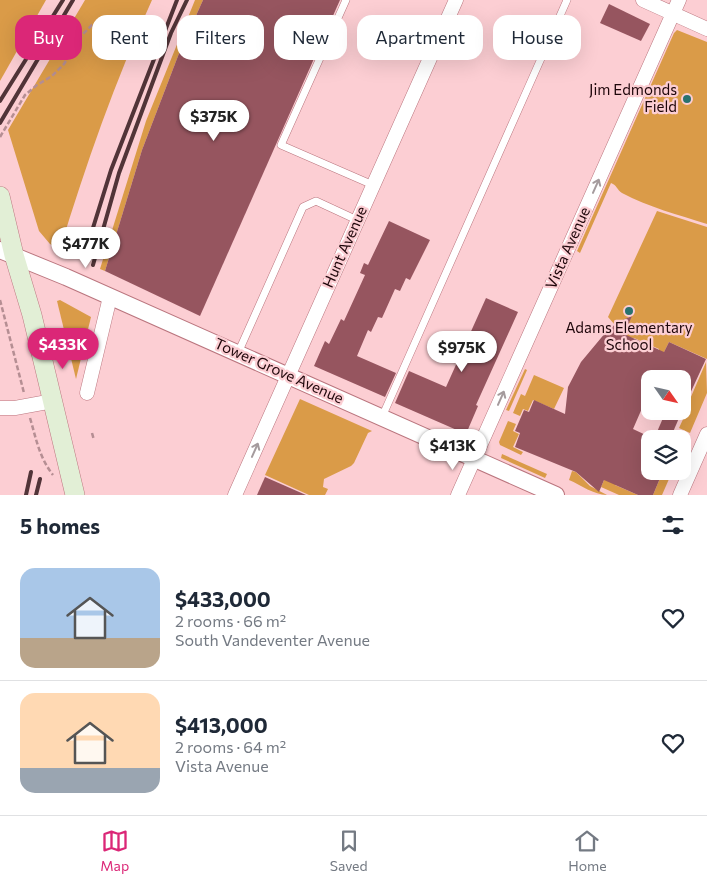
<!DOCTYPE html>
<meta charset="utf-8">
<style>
:root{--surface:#fff;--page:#f2f2f3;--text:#1f2937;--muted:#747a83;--line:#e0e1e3;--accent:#db2777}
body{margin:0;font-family:Commissioner,sans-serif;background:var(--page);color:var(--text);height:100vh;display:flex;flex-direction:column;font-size:19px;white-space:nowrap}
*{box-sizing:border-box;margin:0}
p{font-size:16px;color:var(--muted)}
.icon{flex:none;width:28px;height:28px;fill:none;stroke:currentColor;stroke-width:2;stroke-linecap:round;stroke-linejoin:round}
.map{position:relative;height:495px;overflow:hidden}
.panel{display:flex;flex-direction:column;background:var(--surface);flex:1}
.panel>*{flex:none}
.banner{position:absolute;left:15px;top:15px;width:678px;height:45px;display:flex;gap:10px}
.needle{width:32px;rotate:124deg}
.tools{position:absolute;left:641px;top:370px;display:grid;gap:10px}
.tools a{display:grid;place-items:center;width:50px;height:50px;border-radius:10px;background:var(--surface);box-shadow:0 5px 20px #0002;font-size:25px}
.price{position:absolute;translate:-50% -42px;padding:0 11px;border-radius:18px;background:#fff;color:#222;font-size:16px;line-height:32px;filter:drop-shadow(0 1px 2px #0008)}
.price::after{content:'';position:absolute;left:50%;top:30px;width:15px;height:11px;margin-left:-8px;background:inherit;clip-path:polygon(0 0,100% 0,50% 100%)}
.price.on{background:var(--accent);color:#fff}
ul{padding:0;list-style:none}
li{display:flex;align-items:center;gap:15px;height:125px;padding:0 20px}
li+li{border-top:1px solid var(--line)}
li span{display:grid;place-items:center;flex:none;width:140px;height:100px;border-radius:15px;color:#555}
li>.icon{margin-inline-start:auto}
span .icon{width:60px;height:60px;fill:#fffc;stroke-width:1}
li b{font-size:21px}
h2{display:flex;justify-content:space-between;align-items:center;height:60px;padding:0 20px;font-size:21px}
.chip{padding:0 18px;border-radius:15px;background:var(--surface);box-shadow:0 5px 20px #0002;font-size:18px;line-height:45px}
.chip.on{background:var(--accent);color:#fff}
.dock{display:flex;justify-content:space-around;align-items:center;height:70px;border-top:1px solid var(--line);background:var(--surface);font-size:14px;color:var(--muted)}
.dock a{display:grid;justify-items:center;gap:2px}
.dock .on{color:var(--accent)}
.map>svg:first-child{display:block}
</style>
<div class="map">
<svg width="707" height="495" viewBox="0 0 707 495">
<rect width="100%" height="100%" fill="#fcced3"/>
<!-- green -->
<g fill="#da9b48">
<polygon points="0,0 46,0 0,81"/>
<path d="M 85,0 L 152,0 C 115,81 86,164 60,249 L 50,244 L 39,231 L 8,130 Z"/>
<polygon points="195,0 203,0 178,56 142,150 105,271 100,269 146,121"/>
<path d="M 677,30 L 707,42 L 707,224 C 679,215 648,207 622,193 C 617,190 617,185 611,183 L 580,253 L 577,251 L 674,33 Z"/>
<polygon points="657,211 707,227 707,359 669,342 663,354 659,352 659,349 634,338 622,337 631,316 615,325 608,317"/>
<polygon points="60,300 91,317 76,379 57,301"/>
<polygon points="706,362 707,393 690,433 679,428 685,415 684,413"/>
<polygon points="525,369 527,370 509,411 506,410"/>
<polygon points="534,375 564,388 554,409 533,400 528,411 523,409 520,416 513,413 521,394 525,396"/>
<polygon points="300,399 372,431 368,433 354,463 351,466 324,479 323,487 328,489 325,495 309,495 265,475"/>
<polygon points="508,421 516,424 513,431 519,434 513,447 523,452 521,455 500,445 499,442"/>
<polygon points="502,454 547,474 545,478 501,458"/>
<polygon points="609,469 617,480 615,485 638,495 619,495 601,487"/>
<path d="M 572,471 L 576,472 L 590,486 L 607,495 C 594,495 581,485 569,480 Z"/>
<polygon points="661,476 669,479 662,495 653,495"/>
</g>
<!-- building -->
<g fill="#96555f">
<polygon points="203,0 340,0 200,316 105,271 142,150 178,56"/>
<polygon points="609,4 650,24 641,41 600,23"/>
<polygon points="389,221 430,240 410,280 406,278 400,291 395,289 382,318 378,317 371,332 368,330 357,356 396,373 385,397 314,366 325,341 329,344 341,319 344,321 365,275 360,273 364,263 368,265"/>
<polygon points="486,298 518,312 476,405 478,406 466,434 395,403 409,371 446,387"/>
<polygon points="632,316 624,334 664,352 669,342 706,359 682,411 682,379 650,379 650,409 643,406 633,429 650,437 650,471 663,471 653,495 638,495 604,480 599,492 576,472 515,447 520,433 515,431 524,410 529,412 534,400 565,414 568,387 581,362 606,332 618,322"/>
<polygon points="666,411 682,411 670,439 654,439"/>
<polygon points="265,477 306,495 257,495"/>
</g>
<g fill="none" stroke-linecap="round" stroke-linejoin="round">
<defs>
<g id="service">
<polyline points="346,0 281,145 373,185"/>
<polyline points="238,353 303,207 316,201 357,220"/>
<polyline points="382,417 567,0"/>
</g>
<g id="minor">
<polyline points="643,0 707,29"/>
<polyline points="87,393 110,297"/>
<polyline points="0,408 15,408 53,401"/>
<polyline points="235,495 456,0"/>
<polyline points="458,495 679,0"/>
<polyline points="680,495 707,434"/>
</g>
<polyline id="tertiary" points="0,250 66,277 556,495"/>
<polyline id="secondary" points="0,196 14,255 32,315 75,495"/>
</defs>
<!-- service casing -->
<use href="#service" stroke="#ba757e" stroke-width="8"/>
<!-- minor casing -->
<use href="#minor" stroke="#ba757e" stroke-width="15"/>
<!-- tertiary casing -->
<use href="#tertiary" stroke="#ba757e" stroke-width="18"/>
<!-- secondary casing -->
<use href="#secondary" stroke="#ba757e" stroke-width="20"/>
<!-- path -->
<g stroke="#b58e93" stroke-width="2.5" stroke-dasharray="5 2.5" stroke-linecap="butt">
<polyline points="0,137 25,95 37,85 52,76 64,64 82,35 92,25 101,21 111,19 139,28"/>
<polyline points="0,300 24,393"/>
<path d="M 30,418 C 36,438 39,457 53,475"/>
<polyline points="92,433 94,440"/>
</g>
<!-- service -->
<use href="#service" stroke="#fff" stroke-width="7"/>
<!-- minor -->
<use href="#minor" stroke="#fff" stroke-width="14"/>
<!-- tertiary -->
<use href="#tertiary" stroke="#fff" stroke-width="16"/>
<!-- secondary -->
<use href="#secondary" stroke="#e2efd6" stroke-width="19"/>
<!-- rail -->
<g stroke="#513438" stroke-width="4">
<polyline points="0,101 63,0"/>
<polyline points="0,123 73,0"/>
<polyline points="83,260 111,170 177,0"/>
<polyline points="93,265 119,173 171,33 187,0"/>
<polyline points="26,495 31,472"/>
<polyline points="36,495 40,479"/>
</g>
</g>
<!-- one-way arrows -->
<defs><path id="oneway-shaft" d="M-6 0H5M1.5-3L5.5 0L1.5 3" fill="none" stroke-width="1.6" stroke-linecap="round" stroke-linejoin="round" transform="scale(1.25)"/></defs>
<g stroke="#a59b9d">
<use href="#oneway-shaft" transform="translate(596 186) rotate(-66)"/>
<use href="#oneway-shaft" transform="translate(501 398) rotate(-66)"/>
<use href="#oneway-shaft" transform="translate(255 450) rotate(-66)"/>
</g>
<!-- markers -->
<g fill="#29726f" stroke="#fcced3" stroke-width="2">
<circle cx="687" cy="99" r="5"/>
<circle cx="629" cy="311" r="5"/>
</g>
<g text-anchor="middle" stroke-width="4.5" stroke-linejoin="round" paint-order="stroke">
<!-- poi labels -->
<g font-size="15" fill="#1e060a" stroke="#fcced3" text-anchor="end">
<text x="677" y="95">Jim Edmonds<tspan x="677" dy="17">Field</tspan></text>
<text x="629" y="333" text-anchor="middle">Adams Elementary<tspan x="629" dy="17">School</tspan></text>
</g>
<!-- street labels -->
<g font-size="15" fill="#1e060a" stroke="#fcced3">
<text transform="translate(345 247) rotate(-66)" y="5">Hunt Avenue</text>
<text transform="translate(568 248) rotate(-66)" y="5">Vista Avenue</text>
<text transform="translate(279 371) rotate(24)" y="5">Tower Grove Avenue</text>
</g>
</g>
</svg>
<div class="tools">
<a><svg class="needle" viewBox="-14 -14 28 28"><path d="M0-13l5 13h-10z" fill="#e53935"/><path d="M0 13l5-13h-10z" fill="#747a83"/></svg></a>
<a><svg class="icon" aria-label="layers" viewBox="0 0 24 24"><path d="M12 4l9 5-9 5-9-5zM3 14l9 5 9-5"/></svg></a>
</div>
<b class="price" style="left:214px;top:142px">$375K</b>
<b class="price" style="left:86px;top:269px">$477K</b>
<b class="price on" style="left:63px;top:370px">$433K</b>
<b class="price" style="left:462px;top:373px">$975K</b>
<b class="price" style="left:453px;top:471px">$413K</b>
<div class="banner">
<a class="chip on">Buy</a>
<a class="chip">Rent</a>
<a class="chip">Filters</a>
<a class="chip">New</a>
<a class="chip">Apartment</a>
<a class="chip">House</a>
</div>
</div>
<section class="panel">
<h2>5 homes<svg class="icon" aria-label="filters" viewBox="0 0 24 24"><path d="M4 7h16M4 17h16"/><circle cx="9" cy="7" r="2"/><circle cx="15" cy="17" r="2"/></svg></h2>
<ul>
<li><span style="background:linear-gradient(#a9c7e8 70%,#b9a48a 0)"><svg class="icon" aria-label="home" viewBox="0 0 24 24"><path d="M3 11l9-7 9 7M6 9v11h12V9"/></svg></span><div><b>$433,000</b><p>2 rooms · 66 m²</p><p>South Vandeventer Avenue</p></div><svg class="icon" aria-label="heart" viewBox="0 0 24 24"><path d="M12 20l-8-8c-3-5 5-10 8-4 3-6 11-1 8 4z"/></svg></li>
<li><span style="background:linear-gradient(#ffd9b3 75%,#9aa5b1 0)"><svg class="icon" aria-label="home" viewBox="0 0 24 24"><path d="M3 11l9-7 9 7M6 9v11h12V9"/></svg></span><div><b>$413,000</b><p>2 rooms · 64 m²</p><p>Vista Avenue</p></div><svg class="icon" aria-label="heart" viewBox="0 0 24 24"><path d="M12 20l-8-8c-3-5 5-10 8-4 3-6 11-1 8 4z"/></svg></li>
</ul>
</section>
<nav class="dock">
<a class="on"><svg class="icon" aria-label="map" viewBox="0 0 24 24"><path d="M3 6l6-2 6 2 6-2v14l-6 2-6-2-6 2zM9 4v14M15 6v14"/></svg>Map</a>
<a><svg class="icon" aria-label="saved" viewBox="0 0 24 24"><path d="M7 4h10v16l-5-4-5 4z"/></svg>Saved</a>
<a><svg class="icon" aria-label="home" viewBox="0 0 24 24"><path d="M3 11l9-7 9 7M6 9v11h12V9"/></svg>Home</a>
</nav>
